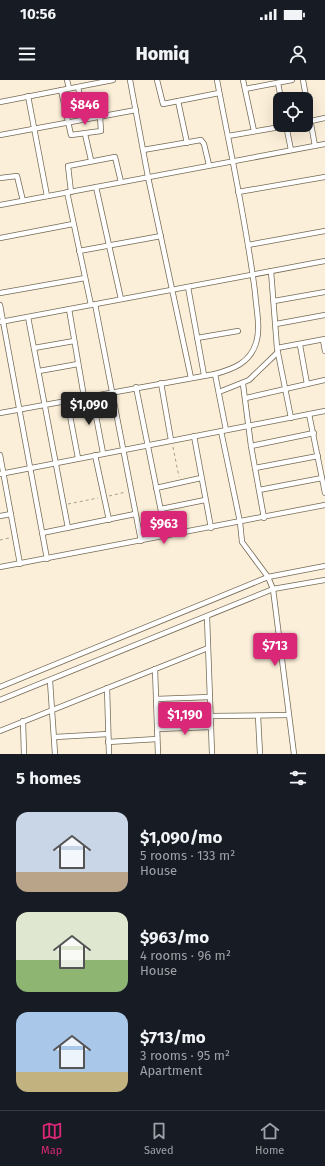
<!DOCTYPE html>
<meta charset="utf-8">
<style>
:root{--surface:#171b24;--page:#20242c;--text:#f1f3f6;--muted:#9ea1a6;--line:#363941;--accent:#db2777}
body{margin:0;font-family:"Fira Sans",sans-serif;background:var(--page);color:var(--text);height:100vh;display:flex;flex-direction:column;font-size:15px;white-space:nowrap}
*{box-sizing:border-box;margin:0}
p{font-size:13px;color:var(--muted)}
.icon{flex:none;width:22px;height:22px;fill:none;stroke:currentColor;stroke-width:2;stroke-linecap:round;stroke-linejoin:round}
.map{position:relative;height:674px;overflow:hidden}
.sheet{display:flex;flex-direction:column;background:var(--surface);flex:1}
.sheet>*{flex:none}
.buttons{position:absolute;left:273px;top:12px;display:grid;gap:8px}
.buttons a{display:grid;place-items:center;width:40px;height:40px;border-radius:8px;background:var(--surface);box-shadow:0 4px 16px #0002;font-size:20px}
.price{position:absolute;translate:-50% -34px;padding:0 9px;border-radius:4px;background:var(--accent);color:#fff;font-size:13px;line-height:26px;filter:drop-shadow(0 1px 2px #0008)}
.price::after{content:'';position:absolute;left:50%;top:24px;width:12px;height:9px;margin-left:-6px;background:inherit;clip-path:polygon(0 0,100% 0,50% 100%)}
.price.active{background:#222;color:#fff}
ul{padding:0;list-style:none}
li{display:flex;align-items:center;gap:12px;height:100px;padding:0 16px}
li span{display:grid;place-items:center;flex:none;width:112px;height:80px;border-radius:12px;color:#555}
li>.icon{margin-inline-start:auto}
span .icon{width:48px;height:48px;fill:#fffc;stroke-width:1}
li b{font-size:17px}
h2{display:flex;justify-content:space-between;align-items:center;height:48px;padding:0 16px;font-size:17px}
.status{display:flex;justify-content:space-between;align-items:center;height:28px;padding:0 20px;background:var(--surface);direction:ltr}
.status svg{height:11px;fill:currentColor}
header{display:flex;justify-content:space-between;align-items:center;height:52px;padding:0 16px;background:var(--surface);font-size:18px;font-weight:800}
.tab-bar{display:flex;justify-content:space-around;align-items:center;height:56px;border-top:1px solid var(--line);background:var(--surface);font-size:11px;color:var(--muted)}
.tab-bar a{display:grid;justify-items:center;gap:2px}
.tab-bar .active{color:var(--accent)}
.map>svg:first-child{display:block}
</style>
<div class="status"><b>10:56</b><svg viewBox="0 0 49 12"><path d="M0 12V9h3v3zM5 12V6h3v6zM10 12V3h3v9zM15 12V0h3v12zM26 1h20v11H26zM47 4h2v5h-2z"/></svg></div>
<header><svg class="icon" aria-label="menu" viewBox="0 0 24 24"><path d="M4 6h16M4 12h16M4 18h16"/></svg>Homiq<svg class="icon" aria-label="person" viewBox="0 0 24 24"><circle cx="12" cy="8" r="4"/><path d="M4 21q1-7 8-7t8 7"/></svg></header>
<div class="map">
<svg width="325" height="674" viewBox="0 0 325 674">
<rect width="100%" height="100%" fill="#fcefd9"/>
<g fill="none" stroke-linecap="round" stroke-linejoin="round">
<defs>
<g id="street">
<polyline points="67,0 69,8"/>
<polyline points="130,0 148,97 191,298"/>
<polyline points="157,0 163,24 219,13"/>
<polyline points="243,0 254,51"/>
<polyline points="303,0 315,66"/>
<polyline points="278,3 281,19"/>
<polyline points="78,7 85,39"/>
<polyline points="245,9 292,0"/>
<polyline points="61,10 71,55 101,51 100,37"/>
<polyline points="28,16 47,116"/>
<polyline points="178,21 187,63"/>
<polyline points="0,22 113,0"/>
<polyline points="311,41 325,38"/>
<polyline points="286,45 291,70"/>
<polyline points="85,54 91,80"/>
<polyline points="0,55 136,30"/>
<polyline points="228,56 286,46"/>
<polyline points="143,70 201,60 204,64 209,85"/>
<polyline points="0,98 17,96 23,121"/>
<polyline points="96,107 121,219"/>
<polyline points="67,112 91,225"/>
<polyline points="71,112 68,86 115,77 121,102"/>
<polyline points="238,112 325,97"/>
<polyline points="0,125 325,64"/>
<polyline points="0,158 73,144"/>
<polyline points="248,165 325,151"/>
<polyline points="79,171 161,156"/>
<polyline points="271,191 277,268 291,338"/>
<polyline points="188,207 204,295"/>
<polyline points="0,213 85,198"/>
<polyline points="274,221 325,212"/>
<polyline points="95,224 141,461"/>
<polyline points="0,225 47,479"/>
<polyline points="69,229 84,317"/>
<polyline points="28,237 68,448"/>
<polyline points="0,242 325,181"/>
<polyline points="276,244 325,235"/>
<polyline points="197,258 238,251"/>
<polyline points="323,260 325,271"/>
<polyline points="300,265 307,304"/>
<polyline points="34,268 74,261"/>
<polyline points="277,268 325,259"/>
<polyline points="39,291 78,284"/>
<polyline points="215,294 226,350"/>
<polyline points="161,303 171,360"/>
<polyline points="243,304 251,366 264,438"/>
<polyline points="136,307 166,456"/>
<polyline points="219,312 249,300 278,272"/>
<polyline points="92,315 103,373"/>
<polyline points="246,318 325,300"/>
<polyline points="67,320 78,378"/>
<path d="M 0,333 L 215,294 C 233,289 250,283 256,263 C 261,248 256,228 255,212 C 246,141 230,70 217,0"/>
<polyline points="309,334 325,413"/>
<polyline points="221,351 240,442 242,462 268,497 273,509 294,674"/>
<polyline points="194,356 211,448"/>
<polyline points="251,366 314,353"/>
<polyline points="0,375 20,484"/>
<polyline points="95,375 109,440"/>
<polyline points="255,388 318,376"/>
<polyline points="0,394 325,331"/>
<polyline points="156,408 201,398"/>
<polyline points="259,410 322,398"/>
<polyline points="161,429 205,420"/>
<polyline points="0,436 11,434"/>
<polyline points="42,453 135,434"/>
<polyline points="0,487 325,425"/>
<polyline points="207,537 212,674"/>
<polyline points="155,589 158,674"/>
<polyline points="50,601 55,674"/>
<polyline points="0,607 268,497 325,486"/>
<polyline points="107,608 109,674"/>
<polyline points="156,619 210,617"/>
<polyline points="0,620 273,509 325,500"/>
<polyline points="211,636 289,635"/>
<polyline points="258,636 260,674"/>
<polyline points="23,641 24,674"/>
<polyline points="157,649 211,647"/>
<polyline points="0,651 208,568"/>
<polyline points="55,657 108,654"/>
<polyline points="108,662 157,659"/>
</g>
</defs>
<!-- street casing -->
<use href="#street" stroke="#756a56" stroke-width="6"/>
<!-- path -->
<g stroke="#a79e8d" stroke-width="1" stroke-dasharray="3 3" stroke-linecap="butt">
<polyline points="101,338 112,336"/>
<polyline points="173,367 179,397"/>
<polyline points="109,416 126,412"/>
<polyline points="68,424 98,418"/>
<polyline points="0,460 9,458"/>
</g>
<!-- street -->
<use href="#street" stroke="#fff" stroke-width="4.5"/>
</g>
</svg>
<div class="buttons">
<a><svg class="icon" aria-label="locate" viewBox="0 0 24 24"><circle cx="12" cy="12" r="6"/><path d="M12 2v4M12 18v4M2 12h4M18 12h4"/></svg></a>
</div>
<b class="price" style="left:85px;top:46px">$846</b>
<b class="price active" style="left:89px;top:346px">$1,090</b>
<b class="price" style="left:164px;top:465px">$963</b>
<b class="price" style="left:275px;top:587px">$713</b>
<b class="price" style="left:185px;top:656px">$1,190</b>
</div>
<section class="sheet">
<h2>5 homes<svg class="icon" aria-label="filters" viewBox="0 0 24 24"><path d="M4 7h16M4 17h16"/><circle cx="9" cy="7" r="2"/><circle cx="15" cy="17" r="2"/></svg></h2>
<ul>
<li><span style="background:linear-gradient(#c9d6e8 75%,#b9a48a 0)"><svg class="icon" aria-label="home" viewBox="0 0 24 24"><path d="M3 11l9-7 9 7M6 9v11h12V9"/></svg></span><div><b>$1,090/mo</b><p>5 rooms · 133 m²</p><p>House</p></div></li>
<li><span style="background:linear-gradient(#dfe7d0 60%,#8fb573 0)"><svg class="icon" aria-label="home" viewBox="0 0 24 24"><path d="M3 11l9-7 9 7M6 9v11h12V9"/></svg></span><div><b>$963/mo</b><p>4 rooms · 96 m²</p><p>House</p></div></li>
<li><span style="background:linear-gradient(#a9c7e8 75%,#c2b280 0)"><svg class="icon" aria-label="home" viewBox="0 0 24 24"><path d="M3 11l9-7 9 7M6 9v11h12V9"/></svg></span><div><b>$713/mo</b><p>3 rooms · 95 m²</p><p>Apartment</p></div></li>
</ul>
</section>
<nav class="tab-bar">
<a class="active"><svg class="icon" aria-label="map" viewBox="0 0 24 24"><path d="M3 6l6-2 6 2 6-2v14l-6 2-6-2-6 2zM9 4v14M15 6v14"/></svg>Map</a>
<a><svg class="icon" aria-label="saved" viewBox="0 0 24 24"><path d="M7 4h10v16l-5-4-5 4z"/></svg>Saved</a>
<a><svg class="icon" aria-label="home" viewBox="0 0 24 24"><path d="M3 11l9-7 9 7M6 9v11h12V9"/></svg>Home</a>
</nav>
